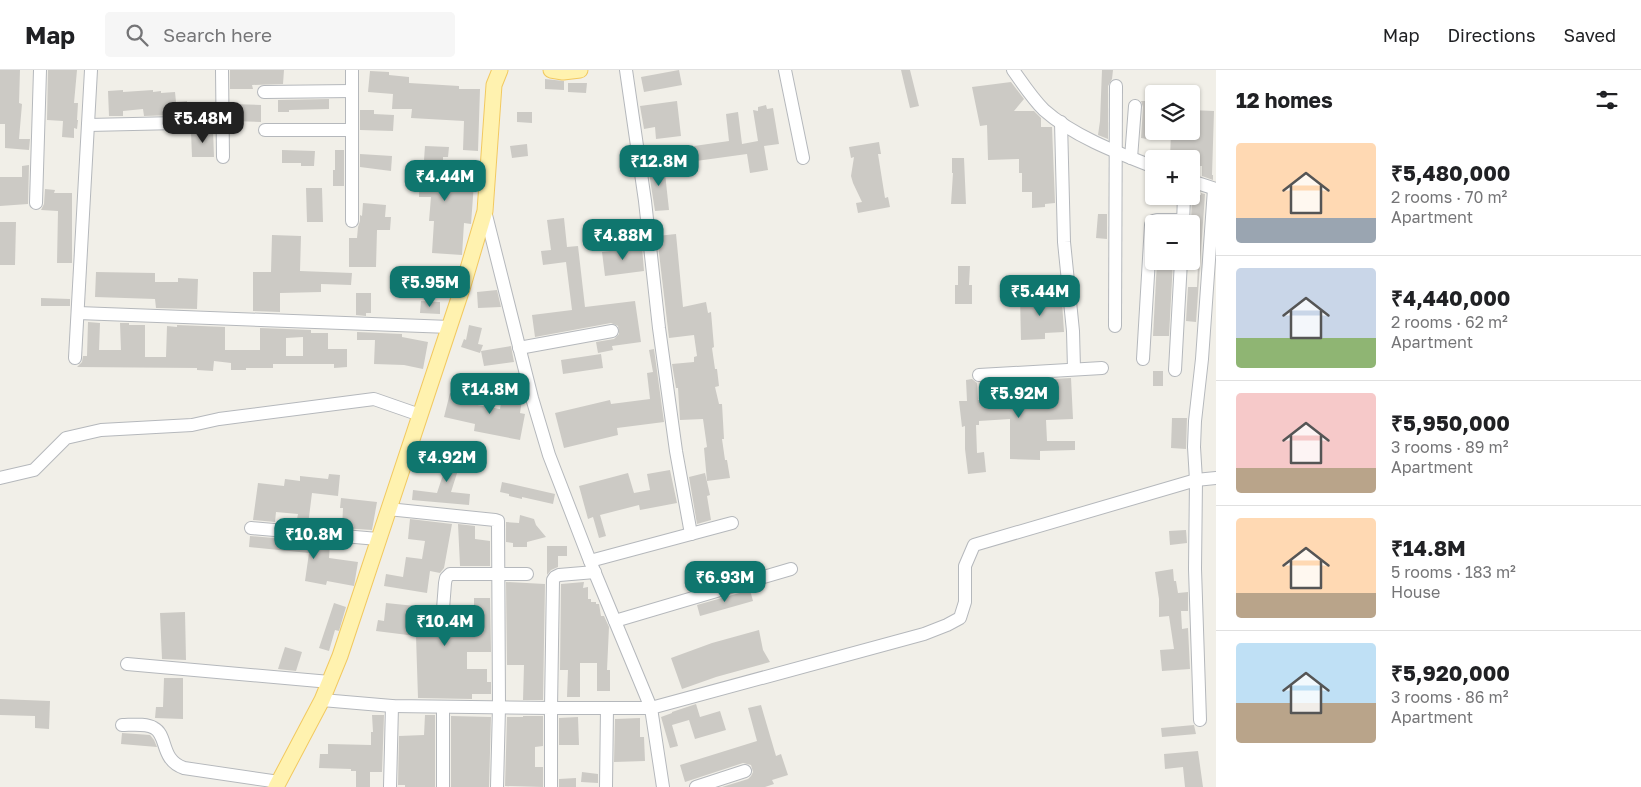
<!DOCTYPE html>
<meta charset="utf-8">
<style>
:root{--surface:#fff;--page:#f6f6f6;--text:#202124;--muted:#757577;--line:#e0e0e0;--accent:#0f766e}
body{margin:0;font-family:"Golos Text",sans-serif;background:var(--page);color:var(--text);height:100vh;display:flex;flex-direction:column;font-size:19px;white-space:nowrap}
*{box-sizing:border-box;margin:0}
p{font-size:16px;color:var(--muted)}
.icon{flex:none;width:28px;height:28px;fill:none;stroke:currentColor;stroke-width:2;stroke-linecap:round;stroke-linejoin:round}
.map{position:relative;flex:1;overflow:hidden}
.details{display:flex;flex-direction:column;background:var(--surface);width:425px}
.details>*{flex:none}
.buttons{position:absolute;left:1145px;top:15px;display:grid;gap:10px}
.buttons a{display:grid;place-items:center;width:55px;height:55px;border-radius:5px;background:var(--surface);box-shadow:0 1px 4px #0004;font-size:25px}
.price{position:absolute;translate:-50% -42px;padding:0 11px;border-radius:10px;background:var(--accent);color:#fff;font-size:16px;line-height:32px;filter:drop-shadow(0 1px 2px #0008)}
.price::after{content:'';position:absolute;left:50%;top:30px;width:15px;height:11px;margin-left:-8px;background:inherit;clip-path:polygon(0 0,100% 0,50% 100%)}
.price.current{background:#222;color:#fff}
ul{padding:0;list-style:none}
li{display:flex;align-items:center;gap:15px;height:125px;padding:0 20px}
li+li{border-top:1px solid var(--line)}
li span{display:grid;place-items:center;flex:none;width:140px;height:100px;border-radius:5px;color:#555}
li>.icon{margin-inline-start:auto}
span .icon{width:60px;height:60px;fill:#fffc;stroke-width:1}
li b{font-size:21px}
h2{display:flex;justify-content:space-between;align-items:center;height:60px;padding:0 20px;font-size:21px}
header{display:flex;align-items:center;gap:30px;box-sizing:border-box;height:70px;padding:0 25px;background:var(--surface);border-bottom:1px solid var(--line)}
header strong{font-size:24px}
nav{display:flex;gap:28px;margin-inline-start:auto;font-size:18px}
.search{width:350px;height:45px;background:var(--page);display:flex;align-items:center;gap:12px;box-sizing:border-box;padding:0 18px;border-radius:5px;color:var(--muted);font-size:19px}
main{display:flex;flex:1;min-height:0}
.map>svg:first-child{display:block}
</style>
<header>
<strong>Map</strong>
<div class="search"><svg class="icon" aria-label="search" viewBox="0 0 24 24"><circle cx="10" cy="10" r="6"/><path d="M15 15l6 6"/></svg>Search here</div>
<nav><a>Map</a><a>Directions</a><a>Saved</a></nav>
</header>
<main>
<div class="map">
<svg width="1216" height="717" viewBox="0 0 1216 717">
<rect width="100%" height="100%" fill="#f1efe8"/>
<!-- building -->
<g fill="#cccac5" fill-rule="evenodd">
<polygon points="0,0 20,0 19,33 22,34 19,69 30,69 29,80 5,78 5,54 0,54"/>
<polygon points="48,0 77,0 74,33 78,33 77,50 78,50 77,59 74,58 74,68 62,67 63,51 47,50"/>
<polygon points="230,0 284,0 283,14 252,15 253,19 230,19"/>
<polygon points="679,0 682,15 644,22 641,7"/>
<polygon points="901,0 910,0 919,36 910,38"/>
<polygon points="1102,0 1113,0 1112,9 1108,16 1108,69 1098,65 1100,51"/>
<polygon points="370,1 389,2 389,5 409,7 409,13 459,16 459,19 480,19 478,81 463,80 464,51 411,48 412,39 392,39 393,24 368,22"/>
<polygon points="545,9 564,11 564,20 545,19"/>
<polygon points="1011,12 1024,29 1014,41 1034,41 1041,48 1041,57 1052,57 1055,133 1045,134 1045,137 1032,138 1032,122 1022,122 1022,103 1019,103 1019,89 988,90 987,55 980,56 972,17"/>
<polygon points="568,13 587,13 586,23 568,22"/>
<polygon points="123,20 123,22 153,20 153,22 161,21 161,23 175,22 176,32 187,31 187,33 198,33 200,44 144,46 143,39 123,41 123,46 109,46 108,21"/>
<polygon points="329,29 329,39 289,40 289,42 278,42 278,30"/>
<polygon points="677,31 681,66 656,69 655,57 644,59 640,36"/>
<polygon points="1141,31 1150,31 1147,69 1141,68 1143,37"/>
<polygon points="231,34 261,35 261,52 231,51"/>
<polygon points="766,35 767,39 773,38 779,74 764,76 768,100 750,103 747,84 696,91 694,76 729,71 726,44 738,42 742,74 758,71 753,40 758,41 758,37"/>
<polygon points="360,40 374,40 374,44 394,45 393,61 360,60"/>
<polygon points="1191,40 1214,41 1212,105 1213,105 1213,110 1202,106 1202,96 1191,96 1191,89 1170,89 1171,61 1191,61"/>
<polygon points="517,42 532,42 532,53 517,52"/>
<polygon points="213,60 214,87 192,87 191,61"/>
<polygon points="879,72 881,84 878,84 885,128 888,127 890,137 858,143 856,133 862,132 853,113 851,106 854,87 851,88 849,77"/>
<polygon points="527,74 528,86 512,88 510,76"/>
<polygon points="425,76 449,77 448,87 443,87 443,107 454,107 454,112 474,113 471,154 464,153 462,185 432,183 434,151 429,151 431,127 419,127 420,90 424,90"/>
<polygon points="282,80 315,81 314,96 301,96 301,93 282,93"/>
<polygon points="335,80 344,80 344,116 333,116 333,100 335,100"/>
<polygon points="360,84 392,86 391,101 360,97"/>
<polygon points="952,88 964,88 966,134 951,134 953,103 952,103"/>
<polygon points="664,94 669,140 655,141 648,96"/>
<polygon points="29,95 28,134 0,136 0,107 22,107 22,96"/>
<polygon points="306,118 322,118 323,152 307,152"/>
<polygon points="45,119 55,120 54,123 72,123 72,193 57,193 58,141 41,140 44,134"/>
<polygon points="1201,123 1205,124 1196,252 1186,251 1188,217 1197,217 1198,195 1191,195 1191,183 1194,183 1197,152 1191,152 1192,124 1201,125"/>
<polygon points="363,133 386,135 385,147 391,147 390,160 377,160 376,197 349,197 349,168 357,168 358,157 360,151 360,145 362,146"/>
<polygon points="1098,144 1107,144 1107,169 1096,168"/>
<polygon points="564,148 567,177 578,176 585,237 635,231 641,272 612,276 613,280 598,283 596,272 614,269 619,264 618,256 611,253 535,267 532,245 572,240 566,192 543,195 541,181 551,180 547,150"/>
<polygon points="0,152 16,152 15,195 0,195"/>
<polygon points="676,164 683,237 706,232 708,243 711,242 714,277 712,278 715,299 717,299 719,316 715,317 719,334 722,334 724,369 722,369 725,390 727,390 730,408 707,411 704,378 707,377 703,349 680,350 678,318 676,318 672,294 694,292 694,287 697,286 694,265 669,268 657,166"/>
<polygon points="272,165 301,166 300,201 352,203 351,215 321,214 321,222 280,223 280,242 253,241 253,202 271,202"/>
<polygon points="642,177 644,201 605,206 602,182"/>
<polygon points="1157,191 1173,191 1169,266 1153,266"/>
<polygon points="958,196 970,196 969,215 972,215 972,234 955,234 955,215 958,215"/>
<polygon points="96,202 155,203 155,212 178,212 178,208 198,209 197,239 156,238 155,229 95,227"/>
<polygon points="497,220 501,237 478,238 477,222"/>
<polygon points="356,223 371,223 371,243 366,243 366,246 356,245"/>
<polygon points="1046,225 1046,232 1062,232 1064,262 1045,263 1045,269 1021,270 1020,226"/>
<polygon points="41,228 70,229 70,236 41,236"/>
<polygon points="421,231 440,232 440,244 420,243"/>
<path d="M 88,252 L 100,253 L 99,280 L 121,280 L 120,253 L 129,253 L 129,255 L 145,255 L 145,287 L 166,287 L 167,256 L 177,257 L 177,255 L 225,257 L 225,280 L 260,280 L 260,258 L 311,260 L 311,263 L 328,263 L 328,279 L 347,279 L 347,297 L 334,298 L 334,294 L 273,294 L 273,298 L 246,298 L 246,300 L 231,300 L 231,293 L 214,291 L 213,301 L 197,300 L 197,298 L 77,297 L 82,292 L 83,286 L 87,286 ZM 303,267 L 303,286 L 286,286 L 286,268 Z"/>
<polygon points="469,255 482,258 478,274 483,275 480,283 461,277 464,269 466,270"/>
<polygon points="357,262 402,264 402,267 428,272 423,299 404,295 374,294 375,270 357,270"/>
<polygon points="511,276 514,292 484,296 481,281"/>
<polygon points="654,279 664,352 617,358 618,365 564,378 555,343 610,330 611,334 650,329 647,303 653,302 649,280"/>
<polygon points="601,284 603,298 563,304 561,290"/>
<rect x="1153" y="301" width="10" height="15"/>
<polygon points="1071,308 1073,349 1046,350 1047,371 1075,371 1075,380 1040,381 1040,390 1010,389 1010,349 979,351 979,355 976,355 977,383 984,382 986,402 968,404 965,379 965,356 962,357 959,331 967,331 966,310 972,309 977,313 978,330 1016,327 1016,311"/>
<polygon points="503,321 523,324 520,343 525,344 520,370 474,361 475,354 444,347 450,323 473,328 472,334 500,339"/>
<polygon points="1172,348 1187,348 1186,379 1171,378"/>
<polygon points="453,374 465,378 451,422 470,424 469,435 412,430 413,420 437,423"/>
<polygon points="670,400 677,433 640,440 639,435 600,445 606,466 599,468 593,447 588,449 579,416 628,403 634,423 650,420 647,404"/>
<polygon points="705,403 710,425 707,426 711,450 697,454 689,407"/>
<polygon points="329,404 340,405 338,426 312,423 308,455 296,454 298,444 276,442 275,452 253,450 258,413 284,416 285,409 300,411 300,406 328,409"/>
<polygon points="502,412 555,424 553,434 522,427 522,429 509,426 509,424 500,422"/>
<polygon points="341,428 377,432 372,460 342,458 343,438 340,438"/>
<polygon points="520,445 534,449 536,455 546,467 527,472 527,477 513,477 513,473 506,472 506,452 519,453"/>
<polygon points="410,449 452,454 444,498 440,503 430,501 427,523 384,516 386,504 403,507 406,487 422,489 425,471 408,469"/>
<polygon points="458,454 475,456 475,469 490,471 490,496 460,496"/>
<polygon points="1186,460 1187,473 1170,475 1169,461"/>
<polygon points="250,466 330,473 329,488 358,492 354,516 327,511 326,515 305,511 309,483 249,477"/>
<polygon points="547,476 567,476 567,486 558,486 558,497 551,500 547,505"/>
<polygon points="1173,499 1174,511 1176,511 1178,523 1188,522 1188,541 1181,541 1182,559 1188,558 1190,599 1162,601 1160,580 1174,579 1169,546 1159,547 1159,529 1155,502"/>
<polygon points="506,512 545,514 543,630 523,630 524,595 507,595"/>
<polygon points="584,512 583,518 588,517 588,529 591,529 591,532 596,532 596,534 599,534 601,546 604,546 609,557 607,600 610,600 610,621 597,621 597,593 580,593 580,627 567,627 568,600 560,600 561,514"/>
<polygon points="750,520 753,531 700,546 697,535"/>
<polygon points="474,528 490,528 491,582 467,582 467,599 487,599 487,612 491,612 491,624 472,624 472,629 418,628 416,566 376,561 378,550 384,551 386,533 435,538 435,555 438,559 442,560 449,556 451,540 458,541 459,536 474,536"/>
<polygon points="334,533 346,537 339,561 335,560 329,581 319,578"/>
<polygon points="185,542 186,590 162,589 160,543"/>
<polygon points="759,560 763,580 770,592 716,607 682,619 671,588 712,573"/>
<polygon points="285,577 302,582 296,601 278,599"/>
<polygon points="164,608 183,608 183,649 155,648 156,637 163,637"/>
<polygon points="0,629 50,631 49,659 35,658 35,646 0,645"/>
<polygon points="696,634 700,647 720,641 726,660 695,669 689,650 672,655 678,676 670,678 661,647 672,643 672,642"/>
<polygon points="761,635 776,686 781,684 788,705 772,710 774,714 765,717 722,717 748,709 751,706 753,702 751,695 743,693 685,712 680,695 757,671 748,638"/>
<polygon points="372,645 384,645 382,702 370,702 370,717 356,717 356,701 351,701 351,699 319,698 320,684 328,684 328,674 371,675 371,662 373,662"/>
<polygon points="425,645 435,645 435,717 405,717 405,715 398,715 399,666 424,665"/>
<polygon points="451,646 491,647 489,717 451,717"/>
<polygon points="523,646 543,646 543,676 535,677 535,697 543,697 543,717 505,716 507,647 523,647"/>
<polygon points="578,647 579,675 559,675 559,648"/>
<polygon points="640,648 640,667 644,667 645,691 614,692 615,649"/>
<polygon points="1194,655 1196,664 1162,667 1161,658"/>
<polygon points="122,663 150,665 154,670 157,677 121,674"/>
<polygon points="1198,681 1203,717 1185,717 1183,697 1165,699 1164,684"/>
<polygon points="582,702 598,704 598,713 581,712"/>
<polygon points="576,708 576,717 559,717 559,709"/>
</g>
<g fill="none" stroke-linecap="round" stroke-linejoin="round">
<defs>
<g id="minor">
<polyline points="222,0 223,87"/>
<polyline points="626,0 645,131 659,258 676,381 691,464"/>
<polyline points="785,0 803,88"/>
<path d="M 1013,0 C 1023,14 1032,28 1044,40 C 1073,66 1118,83 1154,97"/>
<polyline points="264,22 352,21"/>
<polyline points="1061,52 1064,172 1073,261 1074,299"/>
<polyline points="88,55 223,52"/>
<polyline points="265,60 352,60"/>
<polyline points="1131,88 1135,36"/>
<polyline points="1191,111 1216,119"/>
<polyline points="36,133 40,0"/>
<polyline points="485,141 532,328 549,385 590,491 651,638 663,717"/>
<polyline points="352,151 352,0"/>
<polyline points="1183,154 1184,126"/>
<polyline points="78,243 450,257"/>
<polyline points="1115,256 1116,16"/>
<polyline points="519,278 612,261"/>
<polyline points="75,288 91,0"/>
<polyline points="1143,289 1151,155 1153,151 1157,150 1183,150"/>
<polyline points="1175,300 1181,191"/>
<polyline points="979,305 1102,298"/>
<polyline points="0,408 34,400 66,368 101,360 192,355 219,349 374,329 420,345"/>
<polyline points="388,439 495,450 498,451 499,637 497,717"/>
<polyline points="251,458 378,469"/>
<polyline points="590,491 732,453"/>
<polyline points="595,502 559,505 555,507 553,510 551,638 651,638 924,564 947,555 960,548 965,532 965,496 974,475 1196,410 1216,408"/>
<polyline points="615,551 791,499"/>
<polyline points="442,552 445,513 446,508 450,504 527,504"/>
<polyline points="127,594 330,612"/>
<polyline points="322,630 392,636 551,638 551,717"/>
<polyline points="443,637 443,717"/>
<polyline points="1200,650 1195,499 1196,410 1194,377 1195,351 1202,289 1214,119"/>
<path d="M 122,655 C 131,655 146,653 154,658 C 168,665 160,690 184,698 L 279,712"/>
<polyline points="390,717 392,636"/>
<polyline points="606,717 607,638"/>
<polyline points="696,717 745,701"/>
</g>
<g id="major">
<polyline points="551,0 563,2 580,0"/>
<polyline points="276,717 322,630 340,586 462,219 485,141 494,15 500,0"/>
</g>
</defs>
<!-- minor casing -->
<use href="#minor" stroke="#b5b8bc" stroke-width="14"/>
<!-- major casing -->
<use href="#major" stroke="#f2c960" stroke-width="17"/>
<!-- minor -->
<use href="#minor" stroke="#fff" stroke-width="12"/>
<!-- major -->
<use href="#major" stroke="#fff2af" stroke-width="15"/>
</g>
</svg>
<div class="buttons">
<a><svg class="icon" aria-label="layers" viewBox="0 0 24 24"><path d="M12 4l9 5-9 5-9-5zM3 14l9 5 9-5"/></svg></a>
<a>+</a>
<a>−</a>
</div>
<b class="price current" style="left:203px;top:74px">₹5.48M</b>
<b class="price" style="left:659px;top:117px">₹12.8M</b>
<b class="price" style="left:445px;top:132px">₹4.44M</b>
<b class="price" style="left:623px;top:191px">₹4.88M</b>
<b class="price" style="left:430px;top:238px">₹5.95M</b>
<b class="price" style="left:1040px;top:247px">₹5.44M</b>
<b class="price" style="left:490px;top:345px">₹14.8M</b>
<b class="price" style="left:1019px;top:349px">₹5.92M</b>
<b class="price" style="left:447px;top:413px">₹4.92M</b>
<b class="price" style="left:314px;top:490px">₹10.8M</b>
<b class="price" style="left:725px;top:533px">₹6.93M</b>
<b class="price" style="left:445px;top:577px">₹10.4M</b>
</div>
<section class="details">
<h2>12 homes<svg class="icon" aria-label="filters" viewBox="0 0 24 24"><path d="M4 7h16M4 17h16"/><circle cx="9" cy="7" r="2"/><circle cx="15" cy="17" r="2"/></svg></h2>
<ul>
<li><span style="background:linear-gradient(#ffd9b3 75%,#9aa5b1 0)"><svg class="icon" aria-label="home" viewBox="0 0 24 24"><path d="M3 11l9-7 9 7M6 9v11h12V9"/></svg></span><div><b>₹5,480,000</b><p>2 rooms · 70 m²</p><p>Apartment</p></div></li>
<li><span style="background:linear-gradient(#c9d6e8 70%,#8fb573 0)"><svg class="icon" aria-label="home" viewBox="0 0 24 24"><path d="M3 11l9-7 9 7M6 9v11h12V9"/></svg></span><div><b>₹4,440,000</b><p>2 rooms · 62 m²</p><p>Apartment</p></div></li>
<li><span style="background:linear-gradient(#f6c9c9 75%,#b9a48a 0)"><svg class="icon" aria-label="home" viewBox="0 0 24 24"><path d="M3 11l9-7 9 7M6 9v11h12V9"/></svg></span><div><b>₹5,950,000</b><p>3 rooms · 89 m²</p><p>Apartment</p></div></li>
<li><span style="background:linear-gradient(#ffd9b3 75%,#b9a48a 0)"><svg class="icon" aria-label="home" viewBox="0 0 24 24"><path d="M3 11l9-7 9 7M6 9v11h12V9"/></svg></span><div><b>₹14.8M</b><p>5 rooms · 183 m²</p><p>House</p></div></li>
<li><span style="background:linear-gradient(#bfe0f5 60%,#b9a48a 0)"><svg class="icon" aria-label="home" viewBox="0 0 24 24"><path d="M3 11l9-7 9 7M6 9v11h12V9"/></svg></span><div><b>₹5,920,000</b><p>3 rooms · 86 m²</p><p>Apartment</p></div></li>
</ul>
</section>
</main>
